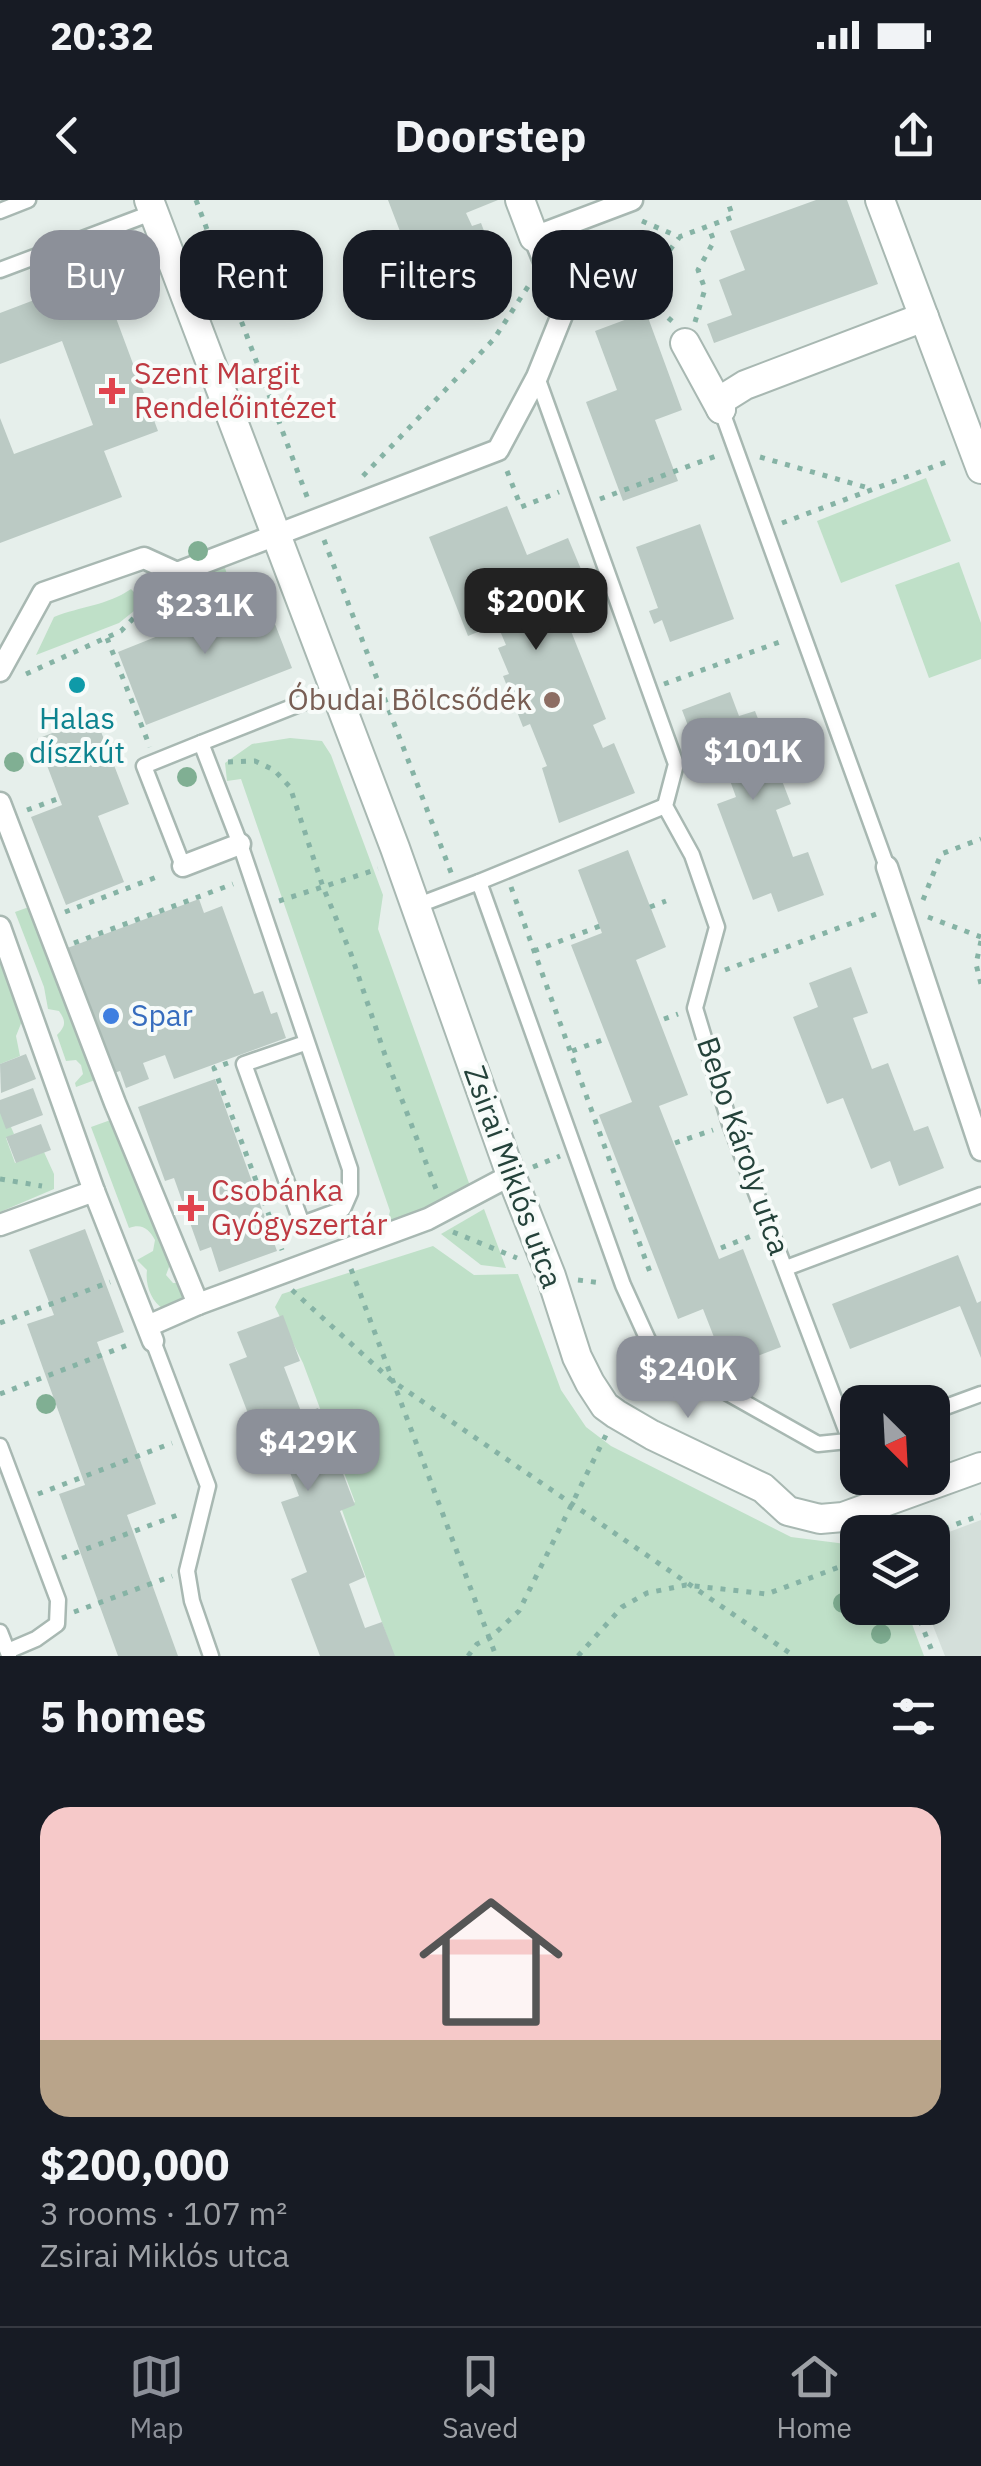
<!DOCTYPE html>
<meta charset="utf-8">
<style>
:root{--surface:#171b24;--page:#242831;--text:#f1f3f6;--muted:#9ea1a6;--line:#363941;--accent:#8c9099}
body{margin:0;font-family:"IBM Plex Sans",sans-serif;background:var(--page);color:var(--text);height:100vh;display:flex;flex-direction:column;font-size:38px;white-space:nowrap}
*{box-sizing:border-box;margin:0}
p{font-size:32px;color:var(--muted)}
.icon{flex:none;width:55px;height:55px;fill:none;stroke:currentColor;stroke-width:2;stroke-linecap:round;stroke-linejoin:round}
.map{position:relative;height:1456px;overflow:hidden}
.sheet{display:flex;flex-direction:column;background:var(--surface);flex:1}
.sheet>*{flex:none}
.guide{position:absolute;left:30px;top:30px;width:922px;height:90px;display:flex;gap:20px}
.needle{width:65px;rotate:156deg}
.fabs{position:absolute;left:840px;top:1185px;display:grid;gap:20px}
.fabs a{display:grid;place-items:center;width:110px;height:110px;border-radius:20px;background:var(--surface);box-shadow:0 5px 15px #0003;font-size:50px}
.price{position:absolute;translate:-50% -85px;padding:0 22px;border-radius:20px;background:var(--accent);color:#fff;font-size:32px;line-height:65px;filter:drop-shadow(0 2px 5px #0008)}
.price::after{content:'';position:absolute;left:50%;top:60px;width:30px;height:22px;margin-left:-15px;background:inherit;clip-path:polygon(0 0,100% 0,50% 100%)}
.price.on{background:#222;color:#fff}
ul{padding:0;list-style:none}
li{display:grid;align-content:center;gap:20px;height:530px;padding:0 40px}
li+li{border-top:2px solid var(--line)}
li span{display:grid;place-items:center;height:310px;border-radius:30px;color:#555}
li>.icon{margin-inline-start:auto}
span .icon{width:180px;height:180px;fill:#fffc;stroke-width:1}
li b{font-size:42px}
h2{display:flex;justify-content:space-between;align-items:center;height:120px;padding:0 40px;font-size:42px}
.tag{padding:0 35px;border-radius:30px;background:var(--surface);box-shadow:0 5px 15px #0003;font-size:35px;line-height:90px}
.tag.on{background:var(--accent);color:#fff}
.status{display:flex;justify-content:space-between;align-items:center;height:70px;padding:0 50px;background:var(--surface);direction:ltr}
.status svg{height:28px;fill:currentColor}
header{display:flex;justify-content:space-between;align-items:center;height:130px;padding:0 40px;background:var(--surface);font-size:45px;font-weight:700}
.menu{display:flex;justify-content:space-around;align-items:center;height:140px;border-top:2px solid var(--line);background:var(--surface);font-size:28px;color:var(--muted)}
.menu a{display:grid;justify-items:center;gap:5px}
.menu .on{color:var(--accent)}
.map>svg:first-child{display:block}
</style>
<div class="status"><b>20:32</b><svg viewBox="0 0 49 12"><path d="M0 12V9h3v3zM5 12V6h3v6zM10 12V3h3v9zM15 12V0h3v12zM26 1h20v11H26zM47 4h2v5h-2z"/></svg></div>
<header><svg class="icon" aria-label="back" viewBox="0 0 24 24"><path d="M15 5l-7 7 7 7"/></svg>Doorstep<svg class="icon" aria-label="share" viewBox="0 0 24 24"><path d="M12 15V3M7 8l5-5 5 5M5 13v7h14v-7"/></svg></header>
<div class="map">
<svg width="981" height="1456" viewBox="0 0 981 1456">
<rect width="100%" height="100%" fill="#e6efeb"/>
<!-- built -->
<polygon fill="#d4dfda" points="981,1320 981,1456 945,1456 926,1408 932,1408 933,1338"/>
<!-- green -->
<g fill="#bfe0c8">
<polygon points="926,278 951,341 841,383 817,321"/>
<polygon points="959,362 981,423 981,459 929,478 895,385"/>
<polygon points="224,365 229,380 180,400 173,391 198,370 202,376"/>
<path d="M 131,389 L 144,403 L 119,423 L 36,455 L 54,417 C 81,406 106,406 131,389 Z"/>
<polygon points="290,538 322,541 331,555 383,695 378,729 474,997 420,1033 345,1058 387,1024 390,1011 241,579 227,581 225,563 252,544"/>
<path d="M 29,707 L 34,722 L 43,719 L 72,821 L 95,880 L 76,887 L 75,883 L 83,874 L 81,865 L 76,860 L 66,861 L 57,835 C 66,826 66,821 59,811 L 48,809 L 44,787 L 15,712 Z"/>
<polygon points="0,763 22,821 16,836 20,856 0,864"/>
<polygon points="0,902 14,934 6,938 15,963 44,952 54,974 54,989 0,1012"/>
<path d="M 119,917 L 172,1059 L 166,1075 L 173,1083 L 179,1083 L 185,1098 L 180,1106 L 164,1109 C 151,1102 145,1084 147,1070 L 137,1060 L 153,1051 L 155,1040 C 149,1029 142,1023 129,1028 L 91,927 Z"/>
<polygon points="484,1009 506,1068 481,1065 441,1034"/>
<polygon points="433,1046 474,1075 518,1074 561,1190 586,1227 611,1246 791,1337 846,1344 857,1342 858,1408 906,1408 924,1456 394,1456 342,1310 355,1302 303,1163 275,1107 282,1094"/>
</g>
<!-- building -->
<g fill="#bbcac4">
<polygon points="388,0 498,0 466,13 472,26 481,23 501,75 429,103 412,56 421,53 412,30 401,34"/>
<polygon points="816,0 847,0 878,84 714,143 707,124 732,115 719,80 745,70 730,31"/>
<polygon points="100,75 158,231 104,251 122,297 0,343 0,218 14,254 93,225 62,141 0,164 0,113"/>
<polygon points="646,112 682,210 655,220 678,281 623,301 586,202 617,190 595,131"/>
<polygon points="507,306 527,355 568,338 588,386 541,405 551,428 567,421 606,519 593,525 603,548 614,543 635,593 559,623 542,568 547,566 530,524 523,527 503,476 509,474 498,448 506,445 497,424 468,436 429,337"/>
<polygon points="700,324 734,419 670,442 662,420 654,424 649,411 658,408 636,347"/>
<polygon points="261,388 292,468 146,525 118,452 168,432 165,425"/>
<polygon points="730,492 739,516 755,511 791,604 776,610 793,657 808,652 824,695 778,712 771,693 753,700 717,604 736,597 720,553 701,560 682,510"/>
<polygon points="95,516 129,604 98,616 124,682 66,705 31,617 62,605 37,539"/>
<polygon points="628,650 666,747 636,760 688,895 659,906 719,1059 743,1049 781,1147 726,1168 703,1109 678,1119 599,915 632,902 571,745 602,733 578,670"/>
<polygon points="199,699 204,713 222,706 254,794 263,791 271,814 277,812 286,838 174,879 165,855 143,863 149,879 126,888 120,871 108,875 62,750"/>
<polygon points="851,767 868,813 853,818 872,869 888,863 914,931 928,926 944,968 899,986 890,961 871,969 843,898 827,904 793,817 818,807 809,783"/>
<polygon points="26,854 36,879 1,893 0,864"/>
<polygon points="215,879 277,1051 219,1072 211,1047 200,1051 174,978 165,981 138,907"/>
<polygon points="33,888 43,915 6,929 0,913 0,900"/>
<polygon points="41,924 51,950 16,963 6,937"/>
<polygon points="85,1029 124,1132 97,1142 156,1304 127,1315 178,1456 118,1456 59,1294 85,1285 27,1124 54,1115 29,1050"/>
<polygon points="958,1055 977,1103 981,1101 981,1158 960,1106 850,1149 832,1104"/>
<polygon points="283,1115 300,1161 284,1167 302,1214 318,1208 355,1305 340,1311 365,1377 349,1384 365,1428 382,1422 395,1456 320,1456 291,1379 307,1372 281,1302 299,1296 281,1249 264,1255 229,1164 247,1157 237,1132"/>
</g>
<g fill="none" stroke-linecap="round" stroke-linejoin="round">
<defs>
<g id="service">
<polyline points="0,11 28,0"/>
<polyline points="0,70 154,12"/>
<polyline points="537,177 676,564 665,606 692,655 717,727 695,808 730,924 851,1243"/>
<polyline points="721,209 887,667"/>
<polyline points="183,666 144,566 201,543"/>
<polyline points="479,682 665,606"/>
<polyline points="416,706 479,682 623,1085 653,1151 818,1244 857,1240"/>
<polyline points="305,843 244,864 302,1024 343,1009 350,993 350,969 240,644 201,543 335,490"/>
<polyline points="786,1068 981,995"/>
<polyline points="153,1141 208,1286 187,1371 192,1401 211,1456"/>
<polyline points="932,1212 981,1194"/>
<polyline points="0,1246 58,1400 57,1424 36,1439 8,1451"/>
<polyline points="0,1432 9,1455"/>
</g>
<g id="pedestrian">
<polyline points="0,471 43,393 144,358 177,373 498,250 537,177 564,110 534,37 632,0"/>
<polyline points="0,603 115,903 198,1104 428,1019 511,975"/>
<polyline points="183,666 240,644"/>
<polyline points="887,667 981,950"/>
<polyline points="0,727 94,991 153,1141"/>
<polyline points="0,1025 94,991"/>
<polyline points="148,1126 198,1104"/>
</g>
<g id="minor">
<polyline points="149,0 395,648 511,975 551,1076 577,1157 590,1183 605,1206 616,1214 652,1235 763,1288 788,1311 820,1319 843,1317 981,1267"/>
<polyline points="520,0 534,37"/>
<polyline points="880,0 981,269"/>
<polyline points="685,143 721,209"/>
<polyline points="721,209 721,200 745,185 924,117"/>
</g>
</defs>
<!-- service casing -->
<use href="#service" stroke="#a8b8b2" stroke-width="19"/>
<!-- pedestrian casing -->
<use href="#pedestrian" stroke="#a8b8b2" stroke-width="25"/>
<!-- minor casing -->
<use href="#minor" stroke="#a8b8b2" stroke-width="32"/>
<!-- path -->
<g stroke="#86b3a5" stroke-width="5" stroke-dasharray="5 8" stroke-linecap="butt">
<polyline points="196,0 309,302"/>
<polyline points="642,21 679,37 733,17 727,0"/>
<polyline points="580,41 673,122"/>
<polyline points="638,91 679,38"/>
<polyline points="695,122 705,89 698,70 714,41 708,26"/>
<polyline points="760,257 872,289"/>
<polyline points="507,271 521,307 559,292"/>
<polyline points="363,276 494,139 529,85"/>
<polyline points="600,299 716,256"/>
<polyline points="782,323 949,261"/>
<polyline points="324,340 452,675"/>
<polyline points="107,438 150,547"/>
<polyline points="26,474 121,431 162,389"/>
<polyline points="664,484 785,440"/>
<polyline points="228,562 255,561 274,570 290,587 323,687 351,754 386,858 436,989"/>
<polyline points="27,610 60,598"/>
<polyline points="511,687 651,1075"/>
<polyline points="923,700 941,654 981,639"/>
<polyline points="279,701 378,669"/>
<polyline points="650,707 666,701"/>
<polyline points="65,712 162,675"/>
<polyline points="928,717 981,737"/>
<polyline points="981,741 976,764 981,784"/>
<polyline points="74,743 233,684"/>
<polyline points="534,751 600,726"/>
<polyline points="725,770 879,713"/>
<polyline points="664,819 678,814"/>
<polyline points="572,851 602,840"/>
<polyline points="228,863 214,868 282,1050"/>
<polyline points="675,943 713,930"/>
<polyline points="533,967 560,956"/>
<polyline points="0,979 42,986"/>
<polyline points="453,1032 517,1058"/>
<polyline points="721,1048 754,1035"/>
<polyline points="351,1069 496,1456"/>
<polyline points="578,1080 602,1083"/>
<polyline points="292,1090 391,1180 794,1456"/>
<polyline points="0,1123 110,1082"/>
<polyline points="0,1194 133,1143"/>
<polyline points="38,1294 172,1243"/>
<polyline points="932,1333 981,1315"/>
<polyline points="62,1358 183,1313"/>
<polyline points="915,1408 934,1456"/>
<polyline points="74,1412 172,1376"/>
<polyline points="468,1456 477,1444 490,1438 519,1411 606,1235"/>
<polyline points="578,1456 622,1407 647,1393 686,1385 767,1394 858,1360"/>
</g>
<!-- service -->
<use href="#service" stroke="#fff" stroke-width="14"/>
<!-- pedestrian -->
<use href="#pedestrian" stroke="#fff" stroke-width="20"/>
<!-- minor -->
<use href="#minor" stroke="#fff" stroke-width="28"/>
</g>
<!-- trees -->
<g fill="#80af93">
<circle cx="198" cy="351" r="10"/>
<circle cx="14" cy="562" r="10"/>
<circle cx="187" cy="577" r="10"/>
<circle cx="46" cy="1204" r="10"/>
<circle cx="843" cy="1403" r="10"/>
<circle cx="881" cy="1434" r="10"/>
</g>
<!-- markers -->
<g fill="#e0444e" stroke="#f7fbf9" stroke-width="4">
<path d="M107 176h10v10h10v10h-10v10h-10v-10h-10v-10h10z"/>
<path d="M186 993h10v10h10v10h-10v10h-10v-10h-10v-10h10z"/>
</g>
<circle fill="#0f9aa8" stroke="#f7fbf9" stroke-width="4" cx="77" cy="485" r="10"/>
<circle fill="#8d6e63" stroke="#f7fbf9" stroke-width="4" cx="552" cy="500" r="10"/>
<circle fill="#3f7fe0" stroke="#f7fbf9" stroke-width="4" cx="111" cy="816" r="10"/>
<g text-anchor="middle" stroke-width="8" stroke-linejoin="round" paint-order="stroke">
<!-- health labels -->
<g font-size="30" fill="#be3a42" stroke="#f7fbf9" text-anchor="start">
<text x="134" y="184">Szent Margit<tspan x="134" dy="34">Rendelőintézet</tspan></text>
<text x="211" y="1001">Csobánka<tspan x="211" dy="34">Gyógyszertár</tspan></text>
</g>
<!-- education labels -->
<g font-size="30" fill="#785e54" stroke="#f7fbf9" text-anchor="end">
<text x="532" y="510">Óbudai Bölcsődék</text>
</g>
<!-- culture labels -->
<g font-size="30" fill="#0d838f" stroke="#f7fbf9">
<text x="77" y="529">Halas<tspan x="77" dy="34">díszkút</tspan></text>
</g>
<!-- shop labels -->
<g font-size="30" fill="#366cbe" stroke="#f7fbf9" text-anchor="start">
<text x="131" y="826">Spar</text>
</g>
<!-- street labels -->
<g font-size="30" fill="#24423a" stroke="#f7fbf9">
<text transform="translate(743 946) rotate(71)" y="10">Bebo Károly utca</text>
<text transform="translate(513 977) rotate(70)" y="10">Zsirai Miklós utca</text>
</g>
</g>
</svg>
<div class="fabs">
<a><svg class="needle" viewBox="-14 -14 28 28"><path d="M0-13l5 13h-10z" fill="#e53935"/><path d="M0 13l5-13h-10z" fill="#9ea1a6"/></svg></a>
<a><svg class="icon" aria-label="layers" viewBox="0 0 24 24"><path d="M12 4l9 5-9 5-9-5zM3 14l9 5 9-5"/></svg></a>
</div>
<b class="price on" style="left:536px;top:453px">$200K</b>
<b class="price" style="left:205px;top:457px">$231K</b>
<b class="price" style="left:753px;top:603px">$101K</b>
<b class="price" style="left:688px;top:1221px">$240K</b>
<b class="price" style="left:308px;top:1294px">$429K</b>
<div class="guide">
<a class="tag on">Buy</a>
<a class="tag">Rent</a>
<a class="tag">Filters</a>
<a class="tag">New</a>
</div>
</div>
<section class="sheet">
<h2>5 homes<svg class="icon" aria-label="filters" viewBox="0 0 24 24"><path d="M4 7h16M4 17h16"/><circle cx="9" cy="7" r="2"/><circle cx="15" cy="17" r="2"/></svg></h2>
<ul>
<li><span style="background:linear-gradient(#f6c9c9 75%,#b9a48a 0)"><svg class="icon" aria-label="home" viewBox="0 0 24 24"><path d="M3 11l9-7 9 7M6 9v11h12V9"/></svg></span><div><b>$200,000</b><p>3 rooms · 107 m²</p><p>Zsirai Miklós utca</p></div></li>
</ul>
</section>
<nav class="menu">
<a class="on"><svg class="icon" aria-label="map" viewBox="0 0 24 24"><path d="M3 6l6-2 6 2 6-2v14l-6 2-6-2-6 2zM9 4v14M15 6v14"/></svg>Map</a>
<a><svg class="icon" aria-label="saved" viewBox="0 0 24 24"><path d="M7 4h10v16l-5-4-5 4z"/></svg>Saved</a>
<a><svg class="icon" aria-label="home" viewBox="0 0 24 24"><path d="M3 11l9-7 9 7M6 9v11h12V9"/></svg>Home</a>
</nav>
